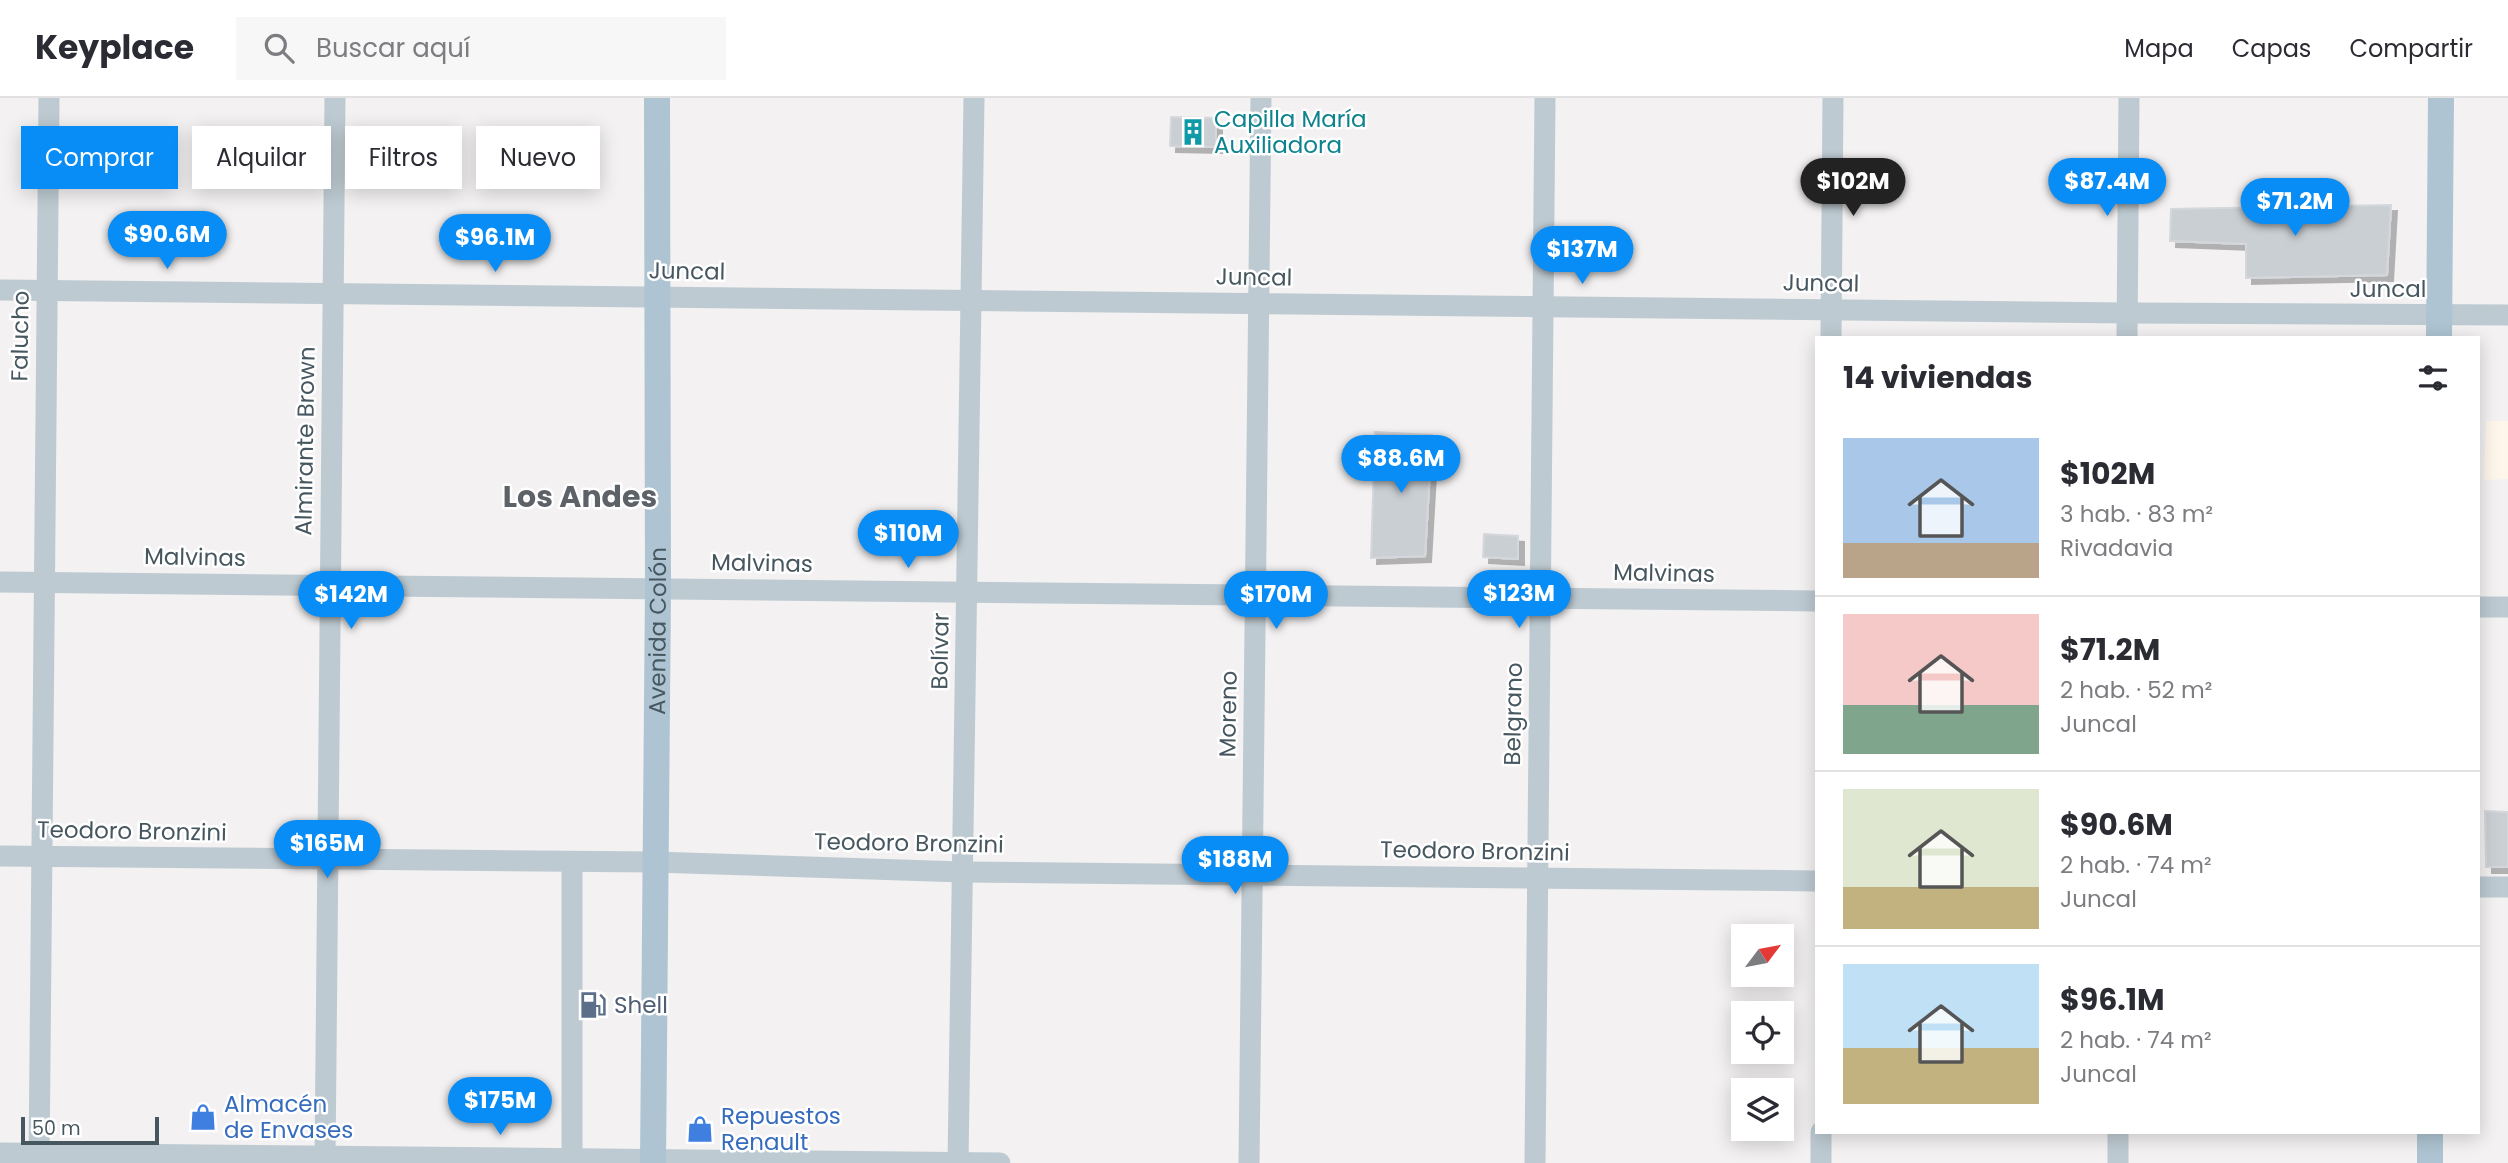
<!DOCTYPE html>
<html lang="es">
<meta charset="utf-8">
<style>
:root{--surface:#fff;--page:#f7f7f7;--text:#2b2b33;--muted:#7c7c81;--line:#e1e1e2;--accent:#088cf6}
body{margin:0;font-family:Poppins,sans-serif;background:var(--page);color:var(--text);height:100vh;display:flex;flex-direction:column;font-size:26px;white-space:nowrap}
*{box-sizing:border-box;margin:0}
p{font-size:23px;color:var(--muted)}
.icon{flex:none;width:38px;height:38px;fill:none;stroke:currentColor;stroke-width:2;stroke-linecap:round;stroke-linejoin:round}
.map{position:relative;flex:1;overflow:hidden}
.side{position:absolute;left:1815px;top:238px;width:665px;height:798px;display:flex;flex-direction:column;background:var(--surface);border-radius:0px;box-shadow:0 4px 18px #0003}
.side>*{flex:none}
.top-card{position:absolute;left:21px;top:28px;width:665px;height:63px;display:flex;gap:14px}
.needle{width:46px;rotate:58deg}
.controls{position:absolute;left:1731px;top:826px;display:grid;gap:14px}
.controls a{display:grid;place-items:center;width:63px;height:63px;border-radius:0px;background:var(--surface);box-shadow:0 4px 18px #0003;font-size:35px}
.scale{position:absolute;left:21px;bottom:18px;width:138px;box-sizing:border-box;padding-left:7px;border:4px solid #475760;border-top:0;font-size:19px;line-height:24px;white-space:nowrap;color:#475760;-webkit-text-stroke:5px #fff;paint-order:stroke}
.price{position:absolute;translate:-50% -60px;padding:0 16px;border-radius:24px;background:var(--accent);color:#fff;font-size:23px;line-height:46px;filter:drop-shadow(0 2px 4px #0008)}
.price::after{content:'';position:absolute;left:50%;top:42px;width:21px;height:16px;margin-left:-10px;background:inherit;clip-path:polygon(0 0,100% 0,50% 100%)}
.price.active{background:#222;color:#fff}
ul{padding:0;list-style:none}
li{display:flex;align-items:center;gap:21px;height:175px;padding:0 28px}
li+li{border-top:2px solid var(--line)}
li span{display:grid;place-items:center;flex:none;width:196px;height:140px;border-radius:0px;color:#555}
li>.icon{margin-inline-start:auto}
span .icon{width:84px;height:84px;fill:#fffc;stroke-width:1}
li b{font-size:30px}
h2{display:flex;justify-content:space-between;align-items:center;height:84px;padding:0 28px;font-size:30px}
.pill{padding:0 24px;border-radius:0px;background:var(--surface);box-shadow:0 4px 18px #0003;font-size:24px;line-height:63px}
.pill.active{background:var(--accent);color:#fff}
header{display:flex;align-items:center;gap:42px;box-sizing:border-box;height:98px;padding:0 35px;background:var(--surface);border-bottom:2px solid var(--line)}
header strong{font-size:33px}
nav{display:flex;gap:38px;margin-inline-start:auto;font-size:24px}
.search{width:490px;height:63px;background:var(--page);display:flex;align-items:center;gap:18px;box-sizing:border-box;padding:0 24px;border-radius:0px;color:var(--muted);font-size:26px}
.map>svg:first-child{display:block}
</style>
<header>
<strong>Keyplace</strong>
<div class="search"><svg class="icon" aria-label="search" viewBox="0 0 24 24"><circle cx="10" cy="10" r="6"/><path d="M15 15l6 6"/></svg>Buscar aquí</div>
<nav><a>Mapa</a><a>Capas</a><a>Compartir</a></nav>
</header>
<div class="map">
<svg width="2508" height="1065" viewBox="0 0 2508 1065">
<defs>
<filter id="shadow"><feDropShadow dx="6" dy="6" stdDeviation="0" flood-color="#0004"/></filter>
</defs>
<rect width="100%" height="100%" fill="#f3f1f1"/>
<!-- commercial -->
<polygon fill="#fef6ea" points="2486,323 2508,323 2508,381 2484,382"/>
<!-- building -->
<g fill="#cacfd4" stroke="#d4d8dd" stroke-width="2" filter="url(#shadow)">
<polygon points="1171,19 1216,20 1216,49 1170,48"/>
<polygon points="2391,107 2387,177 2246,180 2246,146 2170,143 2171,111"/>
<polygon points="1375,334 1432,337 1425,458 1371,460"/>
<polygon points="1484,436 1518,438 1518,461 1483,459"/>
<polygon points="2485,713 2508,714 2508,769 2486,769"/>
</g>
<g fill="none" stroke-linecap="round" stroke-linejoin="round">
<!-- minor -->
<g stroke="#bdcad1" stroke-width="21">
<polyline points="0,192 2127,215 2508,217"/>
<polyline points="1831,240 1833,0"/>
<polyline points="2127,240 2129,0"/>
<polyline points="0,484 1816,503"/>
<polyline points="2478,509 2508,509"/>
<polyline points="0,758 654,764 963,774 1816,783"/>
<polyline points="572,764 572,1061"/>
<polyline points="2478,789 2508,789"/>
<polyline points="0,1055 1000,1065"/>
<polyline points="39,1065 49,0"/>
<polyline points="325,1065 335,0"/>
<polyline points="958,1065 974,0"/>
<polyline points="1249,1065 1261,0"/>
<polyline points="1535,1065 1545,0"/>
<polyline points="1821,1065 1821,1034"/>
<polyline points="2118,1065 2118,1034"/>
</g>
<!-- major -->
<g stroke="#aec4d2" stroke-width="26">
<polyline points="2439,240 2441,0"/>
<path id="s1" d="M 653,1065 L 658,490 L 657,0"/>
<polyline points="2430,1065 2430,1034"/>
</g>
</g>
<!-- icons -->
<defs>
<symbol id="building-bare" viewBox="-9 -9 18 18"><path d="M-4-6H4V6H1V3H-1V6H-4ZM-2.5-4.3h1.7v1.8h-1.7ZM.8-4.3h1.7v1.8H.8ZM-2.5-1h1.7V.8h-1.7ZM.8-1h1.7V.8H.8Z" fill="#0f9aa8" stroke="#fff" stroke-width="2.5" paint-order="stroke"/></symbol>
<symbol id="fuel-bare" viewBox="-9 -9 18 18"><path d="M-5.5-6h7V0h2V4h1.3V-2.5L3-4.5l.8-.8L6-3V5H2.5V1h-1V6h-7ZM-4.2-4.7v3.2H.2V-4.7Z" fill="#5c6f8a" stroke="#fff" stroke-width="2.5" paint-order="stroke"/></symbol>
<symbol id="shop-bare" viewBox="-9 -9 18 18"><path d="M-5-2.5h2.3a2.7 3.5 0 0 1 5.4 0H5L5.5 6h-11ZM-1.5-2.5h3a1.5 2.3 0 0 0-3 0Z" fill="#3f7fe0" stroke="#fff" stroke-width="2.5" paint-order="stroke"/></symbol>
</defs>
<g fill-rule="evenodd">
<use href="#building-bare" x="1174" y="15" width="38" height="38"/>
<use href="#fuel-bare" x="574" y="888" width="38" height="38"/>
<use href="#shop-bare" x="184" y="1000" width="38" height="38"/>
<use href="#shop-bare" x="681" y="1012" width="38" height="38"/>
</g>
<g text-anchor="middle" stroke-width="5" stroke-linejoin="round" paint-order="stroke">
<!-- culture labels -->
<g font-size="23" fill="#0d838f" stroke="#fff" text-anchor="start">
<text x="1214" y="29">Capilla María<tspan x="1214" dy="26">Auxiliadora</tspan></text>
</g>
<!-- street labels -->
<g font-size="23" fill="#475760" stroke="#fff">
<text transform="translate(687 173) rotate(1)" y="8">Juncal</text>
<text transform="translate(1254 179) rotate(1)" y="8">Juncal</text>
<text transform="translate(1821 185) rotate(1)" y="8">Juncal</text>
<text x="2388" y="199">Juncal</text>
<text transform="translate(20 238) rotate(-89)" y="8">Falucho</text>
<text transform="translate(305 343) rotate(-89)" y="8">Almirante Brown</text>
<text transform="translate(195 459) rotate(1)" y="8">Malvinas</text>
<text transform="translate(762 465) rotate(1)" y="8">Malvinas</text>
<text transform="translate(1664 475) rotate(1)" y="8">Malvinas</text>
<text dy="8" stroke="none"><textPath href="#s1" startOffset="532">Avenida Colón</textPath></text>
<text transform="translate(940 553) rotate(-89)" y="8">Bolívar</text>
<text transform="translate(1228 616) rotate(-89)" y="8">Moreno</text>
<text transform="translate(1513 616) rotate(-89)" y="8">Belgrano</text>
<text transform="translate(132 733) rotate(1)" y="8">Teodoro Bronzini</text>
<text transform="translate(909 745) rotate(1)" y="8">Teodoro Bronzini</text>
<text transform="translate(1475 753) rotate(1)" y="8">Teodoro Bronzini</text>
</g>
<!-- service labels -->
<g font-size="23" fill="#4e5e75" stroke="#fff" text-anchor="start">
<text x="614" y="915">Shell</text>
</g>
<!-- shop labels -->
<g font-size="23" fill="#366cbe" stroke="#fff" text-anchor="start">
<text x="224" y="1014">Almacén<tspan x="224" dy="26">de Envases</tspan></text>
<text x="721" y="1026">Repuestos<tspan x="721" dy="26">Renault</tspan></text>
</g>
<!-- district labels -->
<g font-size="30" font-weight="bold" fill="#5c6267" stroke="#fff">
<text x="580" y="409">Los Andes</text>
</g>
</g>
</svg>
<div class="controls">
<a><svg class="needle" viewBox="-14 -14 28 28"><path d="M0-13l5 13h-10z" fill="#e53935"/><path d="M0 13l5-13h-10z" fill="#7c7c81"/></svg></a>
<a><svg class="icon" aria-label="locate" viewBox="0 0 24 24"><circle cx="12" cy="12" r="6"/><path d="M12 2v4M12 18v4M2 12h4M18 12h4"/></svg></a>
<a><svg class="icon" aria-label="layers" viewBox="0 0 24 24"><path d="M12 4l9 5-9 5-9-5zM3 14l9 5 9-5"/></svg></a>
</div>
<div class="scale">50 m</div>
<b class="price active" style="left:1853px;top:120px">$102M</b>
<b class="price" style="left:2107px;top:120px">$87.4M</b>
<b class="price" style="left:2295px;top:140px">$71.2M</b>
<b class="price" style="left:167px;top:173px">$90.6M</b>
<b class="price" style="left:495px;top:176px">$96.1M</b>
<b class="price" style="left:1582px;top:188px">$137M</b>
<b class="price" style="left:1401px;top:397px">$88.6M</b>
<b class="price" style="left:908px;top:472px">$110M</b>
<b class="price" style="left:1519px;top:532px">$123M</b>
<b class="price" style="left:351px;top:533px">$142M</b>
<b class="price" style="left:1276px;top:533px">$170M</b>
<b class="price" style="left:327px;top:782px">$165M</b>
<b class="price" style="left:1235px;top:798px">$188M</b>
<b class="price" style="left:500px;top:1039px">$175M</b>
<div class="top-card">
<a class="pill active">Comprar</a>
<a class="pill">Alquilar</a>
<a class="pill">Filtros</a>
<a class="pill">Nuevo</a>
</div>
<section class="side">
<h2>14 viviendas<svg class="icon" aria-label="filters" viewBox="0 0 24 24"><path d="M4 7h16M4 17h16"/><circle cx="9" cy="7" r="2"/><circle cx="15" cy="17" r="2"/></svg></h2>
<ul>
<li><span style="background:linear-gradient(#a9c7e8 75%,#b9a48a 0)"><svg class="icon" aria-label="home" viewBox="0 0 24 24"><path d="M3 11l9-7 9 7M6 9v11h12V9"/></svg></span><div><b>$102M</b><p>3 hab. · 83 m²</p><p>Rivadavia</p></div></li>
<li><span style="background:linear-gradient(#f6c9c9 65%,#7fa58c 0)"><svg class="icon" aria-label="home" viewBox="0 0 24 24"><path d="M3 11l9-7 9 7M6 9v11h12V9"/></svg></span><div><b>$71.2M</b><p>2 hab. · 52 m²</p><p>Juncal</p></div></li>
<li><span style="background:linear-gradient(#dfe7d0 70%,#c2b280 0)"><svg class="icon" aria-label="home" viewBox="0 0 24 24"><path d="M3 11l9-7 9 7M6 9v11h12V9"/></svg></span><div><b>$90.6M</b><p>2 hab. · 74 m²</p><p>Juncal</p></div></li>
<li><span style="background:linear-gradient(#bfe0f5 60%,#c2b280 0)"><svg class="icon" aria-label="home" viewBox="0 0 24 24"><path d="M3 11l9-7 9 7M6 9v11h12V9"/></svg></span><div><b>$96.1M</b><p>2 hab. · 74 m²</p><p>Juncal</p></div></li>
</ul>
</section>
</div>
